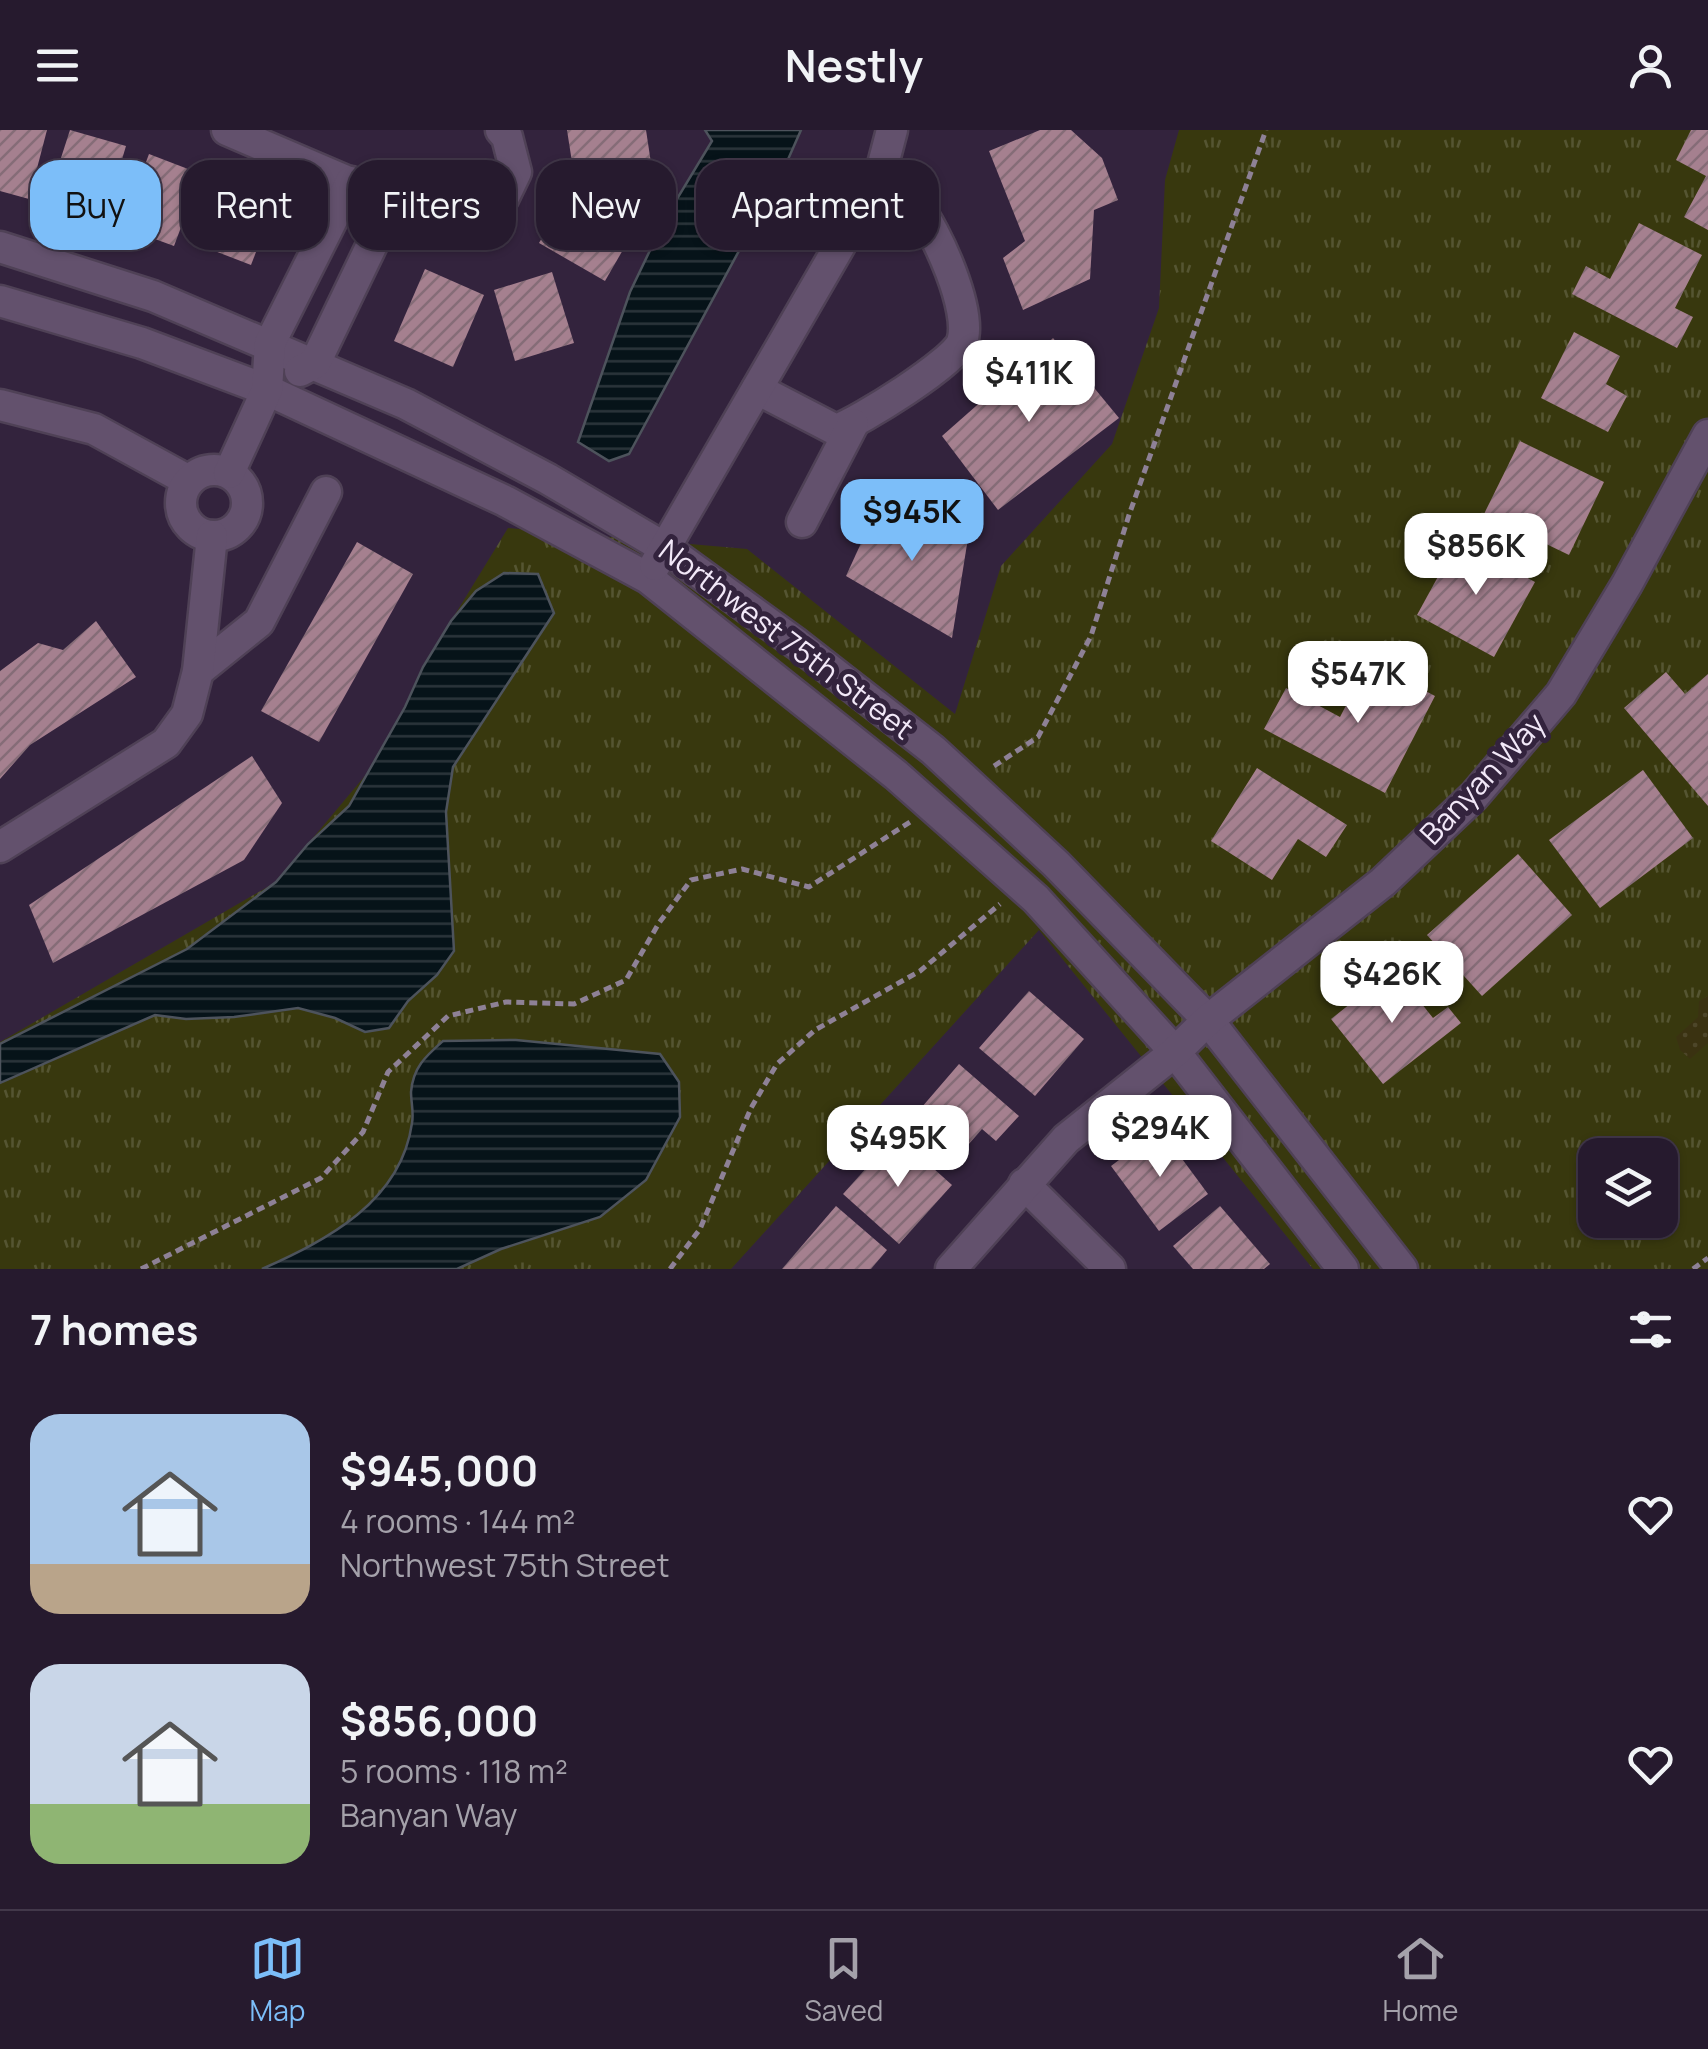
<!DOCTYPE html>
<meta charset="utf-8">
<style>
:root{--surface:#261a2e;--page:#2e2336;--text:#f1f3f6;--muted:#a4a1aa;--line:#42384a;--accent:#7cbef9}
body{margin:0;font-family:Manrope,sans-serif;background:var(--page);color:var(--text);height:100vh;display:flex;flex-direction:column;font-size:38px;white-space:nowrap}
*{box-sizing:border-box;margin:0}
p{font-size:32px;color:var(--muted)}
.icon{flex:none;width:55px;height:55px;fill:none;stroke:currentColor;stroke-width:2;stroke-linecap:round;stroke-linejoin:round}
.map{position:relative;height:1139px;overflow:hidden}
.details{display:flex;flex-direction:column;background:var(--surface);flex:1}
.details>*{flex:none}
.guide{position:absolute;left:30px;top:30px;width:1000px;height:90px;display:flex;gap:20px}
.buttons{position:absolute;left:1578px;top:1008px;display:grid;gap:20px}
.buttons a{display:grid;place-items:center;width:100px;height:100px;border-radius:20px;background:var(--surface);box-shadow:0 2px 8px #0004,0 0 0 2px var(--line);font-size:50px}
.price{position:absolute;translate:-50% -85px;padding:0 22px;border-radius:20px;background:#fff;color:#222;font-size:32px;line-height:65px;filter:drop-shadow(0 2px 5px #0008)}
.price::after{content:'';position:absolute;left:50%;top:60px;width:30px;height:22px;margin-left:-15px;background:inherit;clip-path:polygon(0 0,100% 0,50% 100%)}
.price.current{background:var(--accent);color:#111}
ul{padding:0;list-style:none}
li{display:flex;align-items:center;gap:30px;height:250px;padding:0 30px}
li span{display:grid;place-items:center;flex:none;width:280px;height:200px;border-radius:30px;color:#555}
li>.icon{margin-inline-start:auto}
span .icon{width:120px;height:120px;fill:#fffc;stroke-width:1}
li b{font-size:42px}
h2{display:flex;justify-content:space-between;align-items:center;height:120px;padding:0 30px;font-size:42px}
.tag{padding:0 35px;border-radius:30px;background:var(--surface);box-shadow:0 2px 8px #0004,0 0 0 2px var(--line);font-size:35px;line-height:90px}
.tag.current{background:var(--accent);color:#111}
header{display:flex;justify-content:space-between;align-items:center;height:130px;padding:0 30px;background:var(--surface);font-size:45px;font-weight:600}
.tab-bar{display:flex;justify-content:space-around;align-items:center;height:140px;border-top:2px solid var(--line);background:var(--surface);font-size:28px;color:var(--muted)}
.tab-bar a{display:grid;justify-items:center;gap:5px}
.tab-bar .current{color:var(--accent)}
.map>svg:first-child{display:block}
</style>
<header><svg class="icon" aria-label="menu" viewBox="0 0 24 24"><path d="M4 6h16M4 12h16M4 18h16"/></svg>Nestly<svg class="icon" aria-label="person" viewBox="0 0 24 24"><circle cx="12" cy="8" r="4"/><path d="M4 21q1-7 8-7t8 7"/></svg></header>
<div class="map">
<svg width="1708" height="1139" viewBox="0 0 1708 1139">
<defs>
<pattern id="grass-tufts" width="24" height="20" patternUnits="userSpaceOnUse" patternTransform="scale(2.5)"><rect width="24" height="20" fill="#38380e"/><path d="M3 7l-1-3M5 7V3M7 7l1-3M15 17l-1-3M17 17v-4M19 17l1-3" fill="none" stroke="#555532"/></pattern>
<pattern id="sand-dots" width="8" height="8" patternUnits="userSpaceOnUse" patternTransform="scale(2.5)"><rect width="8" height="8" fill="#3a3211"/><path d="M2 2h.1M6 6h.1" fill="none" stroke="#4d4629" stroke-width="1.8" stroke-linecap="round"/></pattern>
<pattern id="water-rules" width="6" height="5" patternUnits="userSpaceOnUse" patternTransform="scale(2.5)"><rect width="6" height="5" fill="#061319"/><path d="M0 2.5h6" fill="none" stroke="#2b353b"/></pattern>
<pattern id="building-hatch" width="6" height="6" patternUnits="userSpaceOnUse" patternTransform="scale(2.5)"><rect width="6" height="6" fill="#a5808f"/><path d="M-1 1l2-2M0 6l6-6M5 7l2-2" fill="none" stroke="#856c77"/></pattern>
</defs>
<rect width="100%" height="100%" fill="#33233d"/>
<!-- grass -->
<path fill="url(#grass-tufts)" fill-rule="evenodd" d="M 1179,0 L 1708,0 L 1708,1139 L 1313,1139 L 1039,800 L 731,1139 L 0,1139 L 0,912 L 276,752 L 374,635 L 451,491 L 508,398 L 747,419 L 955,584 L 1001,436 L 1112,314 L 1159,178 L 1165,50 ZM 1595,1025 L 1660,1025 L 1660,1090 L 1595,1090 Z"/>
<!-- sand -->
<polygon fill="url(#sand-dots)" points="1708,866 1708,913 1690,929 1680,920 1676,907 1698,887 1699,871"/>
<!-- water -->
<g fill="url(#water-rules)" stroke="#4d535c" stroke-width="2.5">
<polygon points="705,0 801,0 786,34 629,324 609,331 578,312 630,162 666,87 712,11"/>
<polygon points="504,443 538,444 554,483 453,637 446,682 454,821 437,845 408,871 389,898 365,902 335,888 298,878 234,887 186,889 155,885 0,953 0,914 187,819 276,752 308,714 349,676 405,577 423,537 451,491 476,461"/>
<path d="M 516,910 L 660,924 L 679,952 L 680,987 L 646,1050 L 600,1087 L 501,1119 L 457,1139 L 262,1139 C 327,1110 401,1072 412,993 C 414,983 411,972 411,962 C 413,937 426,926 443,911 Z"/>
</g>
<!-- building -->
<g fill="url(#building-hatch)">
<polygon points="0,0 47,0 29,69 0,61"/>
<polygon points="70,0 126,16 106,83 49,65"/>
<polygon points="567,0 646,0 651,33 574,45"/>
<polygon points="1040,0 1071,0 1102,28 1118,70 1094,80 1090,149 1023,180 1003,128 1025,111 989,21"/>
<polygon points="1691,0 1708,0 1708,100 1684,87 1706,46 1676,30"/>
<polygon points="149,24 201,44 174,116 122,97"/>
<polygon points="218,51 275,73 251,135 194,113"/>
<polygon points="570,60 635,99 605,151 539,113"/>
<polygon points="1639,93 1702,125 1675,178 1693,187 1677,218 1572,164 1586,136 1610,149"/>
<polygon points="425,139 484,165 453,237 394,211"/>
<polygon points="552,142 574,213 515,231 494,160"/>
<polygon points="1574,202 1620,226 1606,254 1627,266 1608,302 1541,268"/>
<polygon points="1053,208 1119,288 998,380 942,306"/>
<polygon points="1520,311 1604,352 1569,425 1484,384"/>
<polygon points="883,365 968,408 952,508 846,446"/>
<polygon points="1458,410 1535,452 1494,527 1417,485"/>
<polygon points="357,412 413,444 319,612 261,581"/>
<polygon points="96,491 136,547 30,615 0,649 0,541 38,513 63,520"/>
<polygon points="1369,531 1435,566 1385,663 1264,599 1286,558 1340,587"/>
<polygon points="1666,542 1685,564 1708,544 1708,676 1624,578"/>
<polygon points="252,626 282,673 244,730 53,833 29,775"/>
<polygon points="1257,638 1347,695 1326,727 1298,709 1272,750 1211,711"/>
<polygon points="1643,640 1693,708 1600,778 1549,710"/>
<polygon points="1518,724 1572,785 1482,866 1427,805"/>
<polygon points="1394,839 1433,888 1448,877 1461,893 1383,954 1331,889"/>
<polygon points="1029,861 1084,909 1035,966 979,918"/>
<polygon points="959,934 1019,986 996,1011 982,999 954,1031 909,992"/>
<polygon points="1160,999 1208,1064 1159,1101 1111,1036"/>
<polygon points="896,1005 952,1055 899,1114 843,1064"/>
<polygon points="836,1076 887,1120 871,1139 782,1139"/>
<polygon points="1220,1076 1270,1134 1264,1139 1193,1139 1173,1116"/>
</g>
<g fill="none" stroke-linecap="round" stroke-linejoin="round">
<defs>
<g id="minor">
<polyline points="227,0 442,92 475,92 503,69 516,42 507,7 501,0"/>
<polyline points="0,117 153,166 406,274 548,349 665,418 797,514 933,620 1056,734 1208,890 1402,1139"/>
<polyline points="0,171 142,213 267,260 505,371 648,448 896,645 1036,769 1175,922 1343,1139"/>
<polyline points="300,241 315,233 394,69"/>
<path d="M 757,259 L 836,300 C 860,291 954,233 962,212 C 973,181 936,100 916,75 C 907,63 891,55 880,46"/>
<polyline points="0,275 94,299 189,351"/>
<circle cx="214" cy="373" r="33"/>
<polyline points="229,343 267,260 270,213 351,52"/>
<polyline points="802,392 853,294"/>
<polyline points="655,435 880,46 892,0"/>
<polyline points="198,541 259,492 326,362"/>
<polyline points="0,717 166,613 187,584 198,541 212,406"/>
<polyline points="1024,1054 1110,1139"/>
<polyline points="951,1139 1066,1009 1175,922 1208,890 1383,752 1474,666 1561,564 1627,454 1708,305"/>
</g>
</defs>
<!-- minor casing -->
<use href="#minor" stroke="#4f4156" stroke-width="35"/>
<!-- path -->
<g stroke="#8e8196" stroke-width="5" stroke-dasharray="8 5" stroke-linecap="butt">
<polyline points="994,636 1038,607 1091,506 1129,385 1266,0"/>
<polyline points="141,1139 321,1048 363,1002 388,942 448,886 506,872 574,874 626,850 659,793 691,750 742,739 809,757 910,692"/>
<polyline points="670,1139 700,1099 751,978 777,934 815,900 920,841 1000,774"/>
<polyline points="1693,1139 1708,1128"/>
</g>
<!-- minor -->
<use href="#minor" stroke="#63516d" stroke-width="30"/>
</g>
<g text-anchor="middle" stroke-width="10" stroke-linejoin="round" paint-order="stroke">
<!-- street labels -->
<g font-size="30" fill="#f2e8f8" stroke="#33233d">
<text transform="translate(786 510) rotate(37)" y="10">Northwest 75th Street</text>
<text transform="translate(1483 649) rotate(-47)" y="10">Banyan Way</text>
</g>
</g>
</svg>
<div class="buttons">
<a><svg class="icon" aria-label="layers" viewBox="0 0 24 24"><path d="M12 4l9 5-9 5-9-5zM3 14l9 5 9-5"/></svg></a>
</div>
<b class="price" style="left:1029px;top:295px">$411K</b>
<b class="price current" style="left:912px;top:434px">$945K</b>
<b class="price" style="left:1476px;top:468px">$856K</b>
<b class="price" style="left:1358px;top:596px">$547K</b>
<b class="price" style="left:1392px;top:896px">$426K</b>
<b class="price" style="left:1160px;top:1050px">$294K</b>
<b class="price" style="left:898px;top:1060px">$495K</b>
<div class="guide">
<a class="tag current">Buy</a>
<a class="tag">Rent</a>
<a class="tag">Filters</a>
<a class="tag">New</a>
<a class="tag">Apartment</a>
</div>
</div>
<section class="details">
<h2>7 homes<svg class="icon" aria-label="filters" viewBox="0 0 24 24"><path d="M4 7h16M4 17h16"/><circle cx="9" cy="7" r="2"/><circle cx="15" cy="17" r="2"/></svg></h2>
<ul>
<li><span style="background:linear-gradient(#a9c7e8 75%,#b9a48a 0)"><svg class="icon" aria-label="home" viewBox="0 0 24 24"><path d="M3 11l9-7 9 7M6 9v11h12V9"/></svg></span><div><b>$945,000</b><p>4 rooms · 144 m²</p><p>Northwest 75th Street</p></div><svg class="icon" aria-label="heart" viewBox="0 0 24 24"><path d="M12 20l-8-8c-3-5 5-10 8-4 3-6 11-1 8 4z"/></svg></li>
<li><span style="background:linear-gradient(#c9d6e8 70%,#8fb573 0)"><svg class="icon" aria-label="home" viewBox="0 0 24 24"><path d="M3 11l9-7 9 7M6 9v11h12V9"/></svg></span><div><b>$856,000</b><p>5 rooms · 118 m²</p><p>Banyan Way</p></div><svg class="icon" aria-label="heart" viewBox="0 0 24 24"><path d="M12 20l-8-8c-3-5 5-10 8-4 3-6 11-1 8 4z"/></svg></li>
</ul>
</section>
<nav class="tab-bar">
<a class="current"><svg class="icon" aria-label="map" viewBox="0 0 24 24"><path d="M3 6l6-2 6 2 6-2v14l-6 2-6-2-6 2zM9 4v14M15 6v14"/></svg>Map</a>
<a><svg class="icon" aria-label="saved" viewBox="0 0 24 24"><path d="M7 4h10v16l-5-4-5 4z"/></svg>Saved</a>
<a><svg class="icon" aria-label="home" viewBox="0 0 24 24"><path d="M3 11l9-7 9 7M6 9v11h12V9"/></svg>Home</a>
</nav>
